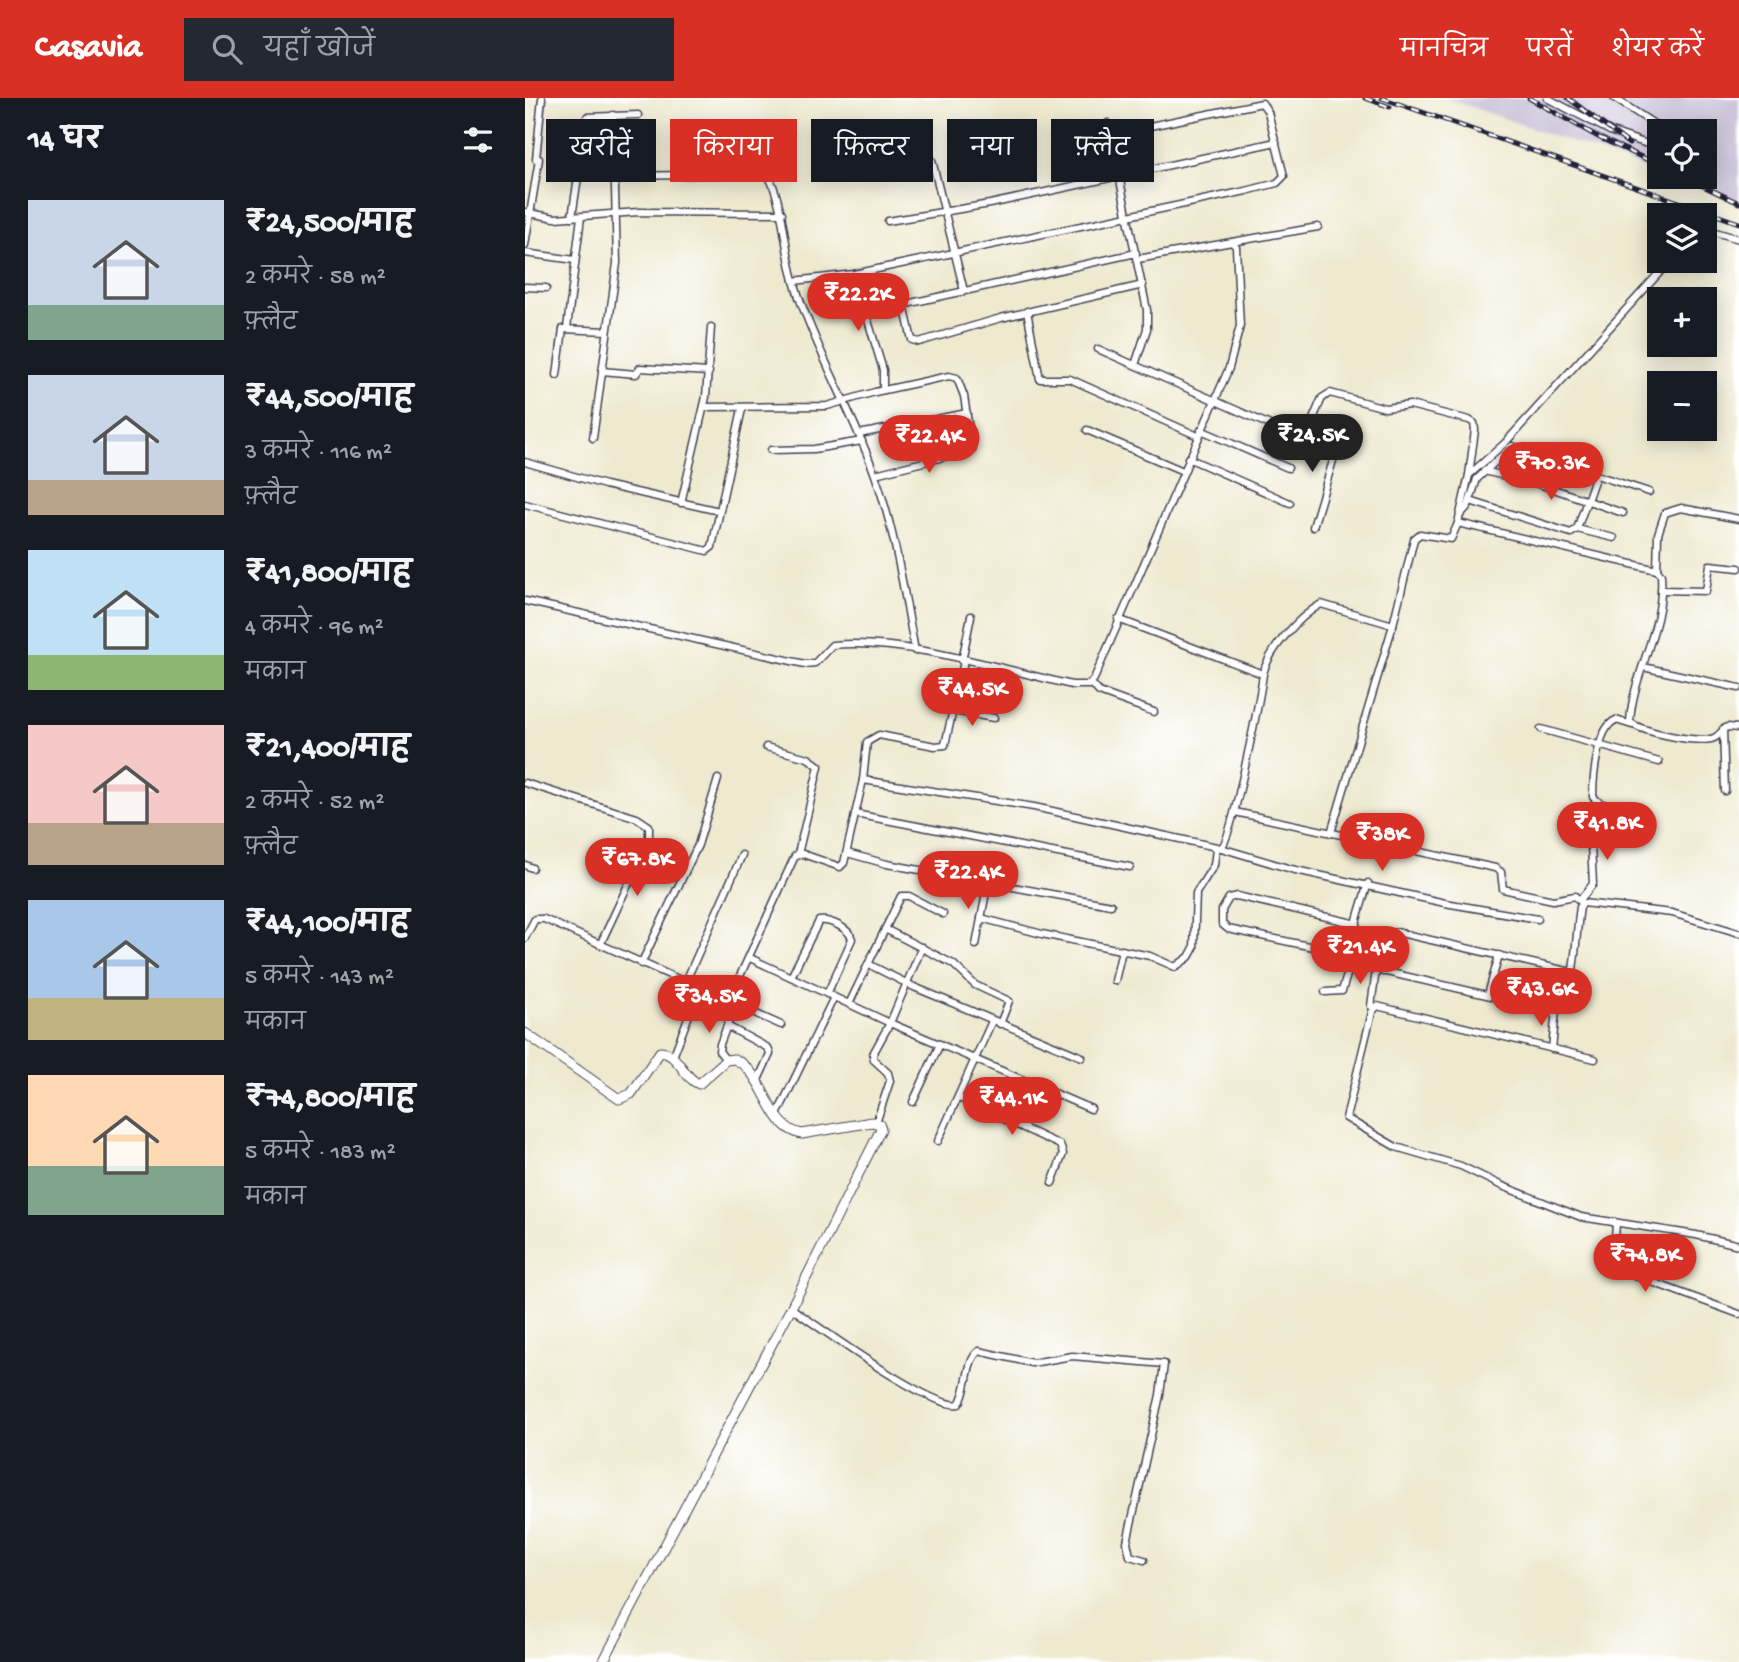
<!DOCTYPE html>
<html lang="hi">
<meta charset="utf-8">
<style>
:root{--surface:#171b24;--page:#242831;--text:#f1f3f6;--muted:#9ea1a6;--accent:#d93025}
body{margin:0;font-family:"Gochi Hand","Playpen Sans Deva",sans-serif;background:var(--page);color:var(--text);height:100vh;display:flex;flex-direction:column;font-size:26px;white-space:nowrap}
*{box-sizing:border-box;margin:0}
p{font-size:23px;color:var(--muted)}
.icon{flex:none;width:38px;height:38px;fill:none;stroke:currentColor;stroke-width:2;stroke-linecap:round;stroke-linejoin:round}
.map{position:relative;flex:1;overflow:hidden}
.drawer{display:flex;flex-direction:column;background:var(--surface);width:525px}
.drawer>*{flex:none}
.guide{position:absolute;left:21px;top:21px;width:665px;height:63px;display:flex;gap:14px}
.buttons{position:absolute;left:1122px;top:21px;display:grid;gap:14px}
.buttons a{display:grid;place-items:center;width:70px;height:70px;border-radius:0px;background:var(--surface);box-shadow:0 4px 18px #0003;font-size:35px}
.price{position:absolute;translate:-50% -60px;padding:0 16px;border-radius:24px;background:var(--accent);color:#fff;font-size:23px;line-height:46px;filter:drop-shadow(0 2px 4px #0008)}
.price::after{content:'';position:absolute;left:50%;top:42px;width:21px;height:16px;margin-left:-10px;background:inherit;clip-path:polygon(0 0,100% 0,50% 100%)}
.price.active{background:#222;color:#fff}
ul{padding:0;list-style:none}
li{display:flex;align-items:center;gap:21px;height:175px;padding:0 28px}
li span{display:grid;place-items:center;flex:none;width:196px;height:140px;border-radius:0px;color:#555}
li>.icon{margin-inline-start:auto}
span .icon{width:84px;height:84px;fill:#fffc;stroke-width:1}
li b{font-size:30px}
h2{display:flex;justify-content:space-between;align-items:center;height:84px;padding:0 28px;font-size:30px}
.pill{padding:0 24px;border-radius:0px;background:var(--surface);box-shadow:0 4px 18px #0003;font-size:24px;line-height:63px}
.pill.active{background:var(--accent);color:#fff}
header{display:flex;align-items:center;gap:42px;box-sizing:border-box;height:98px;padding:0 35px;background:var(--accent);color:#fff}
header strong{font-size:33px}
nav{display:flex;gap:38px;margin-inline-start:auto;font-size:24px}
.search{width:490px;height:63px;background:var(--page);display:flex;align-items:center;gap:18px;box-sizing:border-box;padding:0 24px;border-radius:0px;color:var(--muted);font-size:26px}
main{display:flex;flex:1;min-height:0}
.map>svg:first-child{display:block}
</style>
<header>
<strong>Casavia</strong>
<div class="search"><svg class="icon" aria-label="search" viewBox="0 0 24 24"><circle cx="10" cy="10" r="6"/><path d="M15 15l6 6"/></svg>यहाँ खोजें</div>
<nav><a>मानचित्र</a><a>परतें</a><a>शेयर करें</a></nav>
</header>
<main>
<section class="drawer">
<h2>14 घर<svg class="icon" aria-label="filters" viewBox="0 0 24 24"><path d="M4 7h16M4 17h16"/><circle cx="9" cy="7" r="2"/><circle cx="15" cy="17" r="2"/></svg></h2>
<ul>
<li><span style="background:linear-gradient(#c9d6e8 75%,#7fa58c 0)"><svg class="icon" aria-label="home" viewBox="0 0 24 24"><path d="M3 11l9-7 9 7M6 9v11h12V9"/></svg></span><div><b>₹24,500/माह</b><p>2 कमरे · 58 m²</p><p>फ़्लैट</p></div></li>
<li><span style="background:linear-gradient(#c9d6e8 75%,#b9a48a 0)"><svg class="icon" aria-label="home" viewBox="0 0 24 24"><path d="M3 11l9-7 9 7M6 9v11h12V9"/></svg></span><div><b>₹44,500/माह</b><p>3 कमरे · 116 m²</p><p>फ़्लैट</p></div></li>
<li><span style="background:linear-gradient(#bfe0f5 75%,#8fb573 0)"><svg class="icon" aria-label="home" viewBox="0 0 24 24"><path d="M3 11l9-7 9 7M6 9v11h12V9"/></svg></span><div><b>₹41,800/माह</b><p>4 कमरे · 96 m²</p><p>मकान</p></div></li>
<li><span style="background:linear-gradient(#f6c9c9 70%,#b9a48a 0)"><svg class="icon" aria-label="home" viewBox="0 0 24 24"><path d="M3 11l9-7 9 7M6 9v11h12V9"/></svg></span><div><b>₹21,400/माह</b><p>2 कमरे · 52 m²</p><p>फ़्लैट</p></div></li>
<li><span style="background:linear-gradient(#a9c7e8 70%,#c2b280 0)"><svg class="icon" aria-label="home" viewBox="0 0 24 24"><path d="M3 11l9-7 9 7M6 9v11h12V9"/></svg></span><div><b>₹44,100/माह</b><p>5 कमरे · 143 m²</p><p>मकान</p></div></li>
<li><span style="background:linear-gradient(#ffd9b3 65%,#7fa58c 0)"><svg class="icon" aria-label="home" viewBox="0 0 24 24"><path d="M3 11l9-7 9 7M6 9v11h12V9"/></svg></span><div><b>₹74,800/माह</b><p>5 कमरे · 183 m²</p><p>मकान</p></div></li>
</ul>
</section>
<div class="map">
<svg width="1214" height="1564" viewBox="0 0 1214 1564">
<rect width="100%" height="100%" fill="#fff"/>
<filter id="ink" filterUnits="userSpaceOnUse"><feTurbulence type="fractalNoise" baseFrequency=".0143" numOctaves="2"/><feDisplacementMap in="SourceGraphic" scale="14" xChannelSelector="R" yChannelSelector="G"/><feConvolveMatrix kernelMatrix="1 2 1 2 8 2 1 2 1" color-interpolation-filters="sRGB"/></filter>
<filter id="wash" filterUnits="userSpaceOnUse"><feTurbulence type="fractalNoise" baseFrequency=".00686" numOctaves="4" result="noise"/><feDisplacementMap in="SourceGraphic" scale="28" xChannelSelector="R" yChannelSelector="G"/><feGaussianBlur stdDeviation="1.57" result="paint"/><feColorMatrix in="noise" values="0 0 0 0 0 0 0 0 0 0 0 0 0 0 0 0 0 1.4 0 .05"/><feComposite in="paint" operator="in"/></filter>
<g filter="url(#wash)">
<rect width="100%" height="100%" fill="#eee9cf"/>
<!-- industrial -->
<polygon fill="#c9bfd7" points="921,0 1214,0 1214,102 1146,79 1180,79 1180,33 1134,33 1134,75"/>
</g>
<g filter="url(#ink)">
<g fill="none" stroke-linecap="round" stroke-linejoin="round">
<defs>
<g id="street">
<polyline points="1022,0 1087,34 1134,50"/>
<polyline points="1089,0 1140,33"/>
<polyline points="583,25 622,212 622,231 610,267"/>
<path d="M 208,33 C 267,84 251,130 273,196 C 294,258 328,315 350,377 C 370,433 379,494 390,553"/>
<polyline points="178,46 181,76"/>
<polyline points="11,61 17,0"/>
<polyline points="407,62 439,193"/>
<polyline points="89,78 245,76"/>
<polyline points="0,114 30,120 114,114 257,115"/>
<polyline points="47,119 62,19 113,17"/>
<polyline points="363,123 465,106 751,44"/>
<polyline points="1180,131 1214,141"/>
<polyline points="707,144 793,129"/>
<polyline points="0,147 14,61"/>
<polyline points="0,155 50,162"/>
<polyline points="329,176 358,272 358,292"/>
<polyline points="269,183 329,176 721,93 752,85 759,78 743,14 737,5 586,36"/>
<polyline points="0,189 21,190"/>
<polyline points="379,207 387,242 394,244 476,220 618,187"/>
<polyline points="502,213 515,281 545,281 673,338"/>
<polyline points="341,215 611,155"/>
<polyline points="42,230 56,119"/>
<polyline points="573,251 770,338 782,335 797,300 805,295 860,310 885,307 944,322 949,325 950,332 944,377"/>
<polyline points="77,273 111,276 115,270 184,274"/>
<polyline points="32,277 38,231 82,233"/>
<polyline points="179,309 302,308 350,294 424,278 432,280 439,298 447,352 350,376"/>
<polyline points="786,326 812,332 816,336 788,429"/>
<polyline points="562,332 658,373"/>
<polyline points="676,332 763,370"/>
<polyline points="334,336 442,315"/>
<polyline points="68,340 92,165 88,17"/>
<polyline points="246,352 289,351 337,343"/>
<polyline points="663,360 765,405"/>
<polyline points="0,364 80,387 194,413"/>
<polyline points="959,373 1017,387 1098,415"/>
<polyline points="945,403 1046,435 1052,431 1071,377 1124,394"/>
<polyline points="156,405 181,299 186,229"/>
<polyline points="0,406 182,453 187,449 217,311"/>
<polyline points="936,416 943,408 952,381 987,348 1060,369 1069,378"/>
<path d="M 933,425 L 1132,472 L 1136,477 C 1140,530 1108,573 1105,624 C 1115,634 1175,646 1189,640 C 1194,638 1197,632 1202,629 L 1214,630"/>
<polyline points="1052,431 1089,440"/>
<polyline points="1132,472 1133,436 1140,415 1156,410 1214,421"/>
<polyline points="1136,492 1181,493 1185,467 1214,470"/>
<path d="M 0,503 L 280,566 L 290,565 L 307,547 C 379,540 476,571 547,587 L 564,587 L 569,581 L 704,270 L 715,228 L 711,149 L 707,144 L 613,161"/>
<polyline points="593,521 738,576"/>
<polyline points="437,563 446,518"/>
<polyline points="1118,569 1214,590"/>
<polyline points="566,585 574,594 629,614"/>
<polyline points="429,613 469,620"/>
<path d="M 1107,627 L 1091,622 C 1072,629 1068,680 1068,699 L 1075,705 L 1117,717"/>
<polyline points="1016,631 1134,664"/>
<polyline points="1198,631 1200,693"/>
<polyline points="241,649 283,660 294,668 273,756"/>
<path d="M 338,682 L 509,709 L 696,750 C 707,742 735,599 738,576 C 744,551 774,519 796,506 L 868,527"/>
<polyline points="0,685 112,720 124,728 124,742 75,847"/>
<polyline points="710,714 970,770 976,774 978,791 1028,802 1050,798 1057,805"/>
<polyline points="330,716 605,769"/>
<polyline points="806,735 868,527 889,441 895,436 926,441 933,425 944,377 980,345 1145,163"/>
<polyline points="696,750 766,771 920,805 1013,821"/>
<polyline points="322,755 362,766 586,807"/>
<polyline points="0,767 7,770"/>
<path d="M 843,785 C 838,804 821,848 827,866 L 1027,912 L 1035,910 C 1052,884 1050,839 1055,809 L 1058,805 L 1147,815 L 1214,835"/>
<polyline points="1055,802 1068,786 1066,747 1075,705"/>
<polyline points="456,820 517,836 625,858 650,869 664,859 669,850 671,795 689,767 691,751"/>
<polyline points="360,831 428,866 450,887 484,903 475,926"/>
<polyline points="0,840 10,821 19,821 256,927"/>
<polyline points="451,847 463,784"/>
<polyline points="826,857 703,831 697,826 697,812 704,800 712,798 832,826"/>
<polyline points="225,860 365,925 566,1011"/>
<polyline points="116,866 173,747 193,681"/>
<polyline points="343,866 389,889 557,959"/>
<polyline points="858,874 867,836 871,834 1046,874"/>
<path d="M 266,879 L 294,823 C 304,821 324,830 327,841 L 302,896"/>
<polyline points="590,883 597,852"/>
<polyline points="160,885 217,757"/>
<polyline points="800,894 817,893 826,864"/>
<polyline points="963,897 974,857"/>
<polyline points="203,904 270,758 278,756 315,769 319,765 338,682 342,644 354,637 410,648 420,647 439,563"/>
<polyline points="324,906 376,798 384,798 418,816"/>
<polyline points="846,908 851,872"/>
<polyline points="202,928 243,950 245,956 232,984"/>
<polyline points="1027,951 1031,912"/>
<polyline points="148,959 174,891"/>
<polyline points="1070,961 852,908 847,914 821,1020 871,1049 936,1068 975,1087 1056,1119 1171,1137 1214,1147"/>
<polyline points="201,962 194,953 195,946 210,907"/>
<polyline points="434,1000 535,1047 538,1056 527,1085"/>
<polyline points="388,1004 415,946"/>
<polyline points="252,1017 309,899"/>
<polyline points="351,1025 365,983 363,975 349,962 348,956 365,925 397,849"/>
<polyline points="413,1043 467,923"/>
<path d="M 1091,1126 C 1089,1149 1088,1163 1108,1177 L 1214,1216"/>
<path d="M 266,1210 C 293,1228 408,1313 434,1306 C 444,1292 440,1263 454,1253 L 507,1265 L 547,1258 L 639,1266 L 635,1297 L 602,1444 L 605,1458 L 619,1462"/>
</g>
<path id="secondary" d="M 0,935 L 94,1001 L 106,996 L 135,954 C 154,955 158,980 174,986 L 201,962 L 209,961 C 241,974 242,1030 277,1036 L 347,1024 L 354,1026 L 356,1031 L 266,1210 L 78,1564"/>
</defs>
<!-- street casing -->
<use href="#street" stroke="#414051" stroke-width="9"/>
<!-- secondary casing -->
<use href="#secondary" stroke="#414051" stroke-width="11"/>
<!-- street -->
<use href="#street" stroke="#fff" stroke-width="6"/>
<!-- secondary -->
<use href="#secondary" stroke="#fff" stroke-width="9"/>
<defs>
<g id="rail">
<polyline points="840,0 865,9"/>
<polyline points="857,0 1214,125"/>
<polyline points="1004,0 1075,40 1134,67"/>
<polyline points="1043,0 1104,46"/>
<polyline points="1159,79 1214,105"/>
</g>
</defs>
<!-- rail casing -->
<use href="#rail" stroke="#22223b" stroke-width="5"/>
<!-- rail -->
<use href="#rail" stroke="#fff" stroke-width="2.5" stroke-dasharray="8" stroke-linecap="butt"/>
</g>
</g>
</svg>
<div class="buttons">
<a><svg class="icon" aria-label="locate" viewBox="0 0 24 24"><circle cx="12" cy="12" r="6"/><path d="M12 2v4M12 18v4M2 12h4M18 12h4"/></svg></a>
<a><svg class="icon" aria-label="layers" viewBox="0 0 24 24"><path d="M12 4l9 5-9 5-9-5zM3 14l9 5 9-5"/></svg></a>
<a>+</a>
<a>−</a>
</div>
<b class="price" style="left:333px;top:235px">₹22.2K</b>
<b class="price active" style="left:787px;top:376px">₹24.5K</b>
<b class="price" style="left:404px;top:377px">₹22.4K</b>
<b class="price" style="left:1026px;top:404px">₹70.3K</b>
<b class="price" style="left:447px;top:630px">₹44.5K</b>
<b class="price" style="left:1082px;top:764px">₹41.8K</b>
<b class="price" style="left:857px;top:775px">₹38K</b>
<b class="price" style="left:112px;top:800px">₹67.8K</b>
<b class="price" style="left:443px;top:813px">₹22.4K</b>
<b class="price" style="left:835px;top:888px">₹21.4K</b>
<b class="price" style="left:1016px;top:930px">₹43.6K</b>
<b class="price" style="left:184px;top:937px">₹34.5K</b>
<b class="price" style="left:487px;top:1039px">₹44.1K</b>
<b class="price" style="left:1120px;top:1196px">₹74.8K</b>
<div class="guide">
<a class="pill">खरीदें</a>
<a class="pill active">किराया</a>
<a class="pill">फ़िल्टर</a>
<a class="pill">नया</a>
<a class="pill">फ़्लैट</a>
</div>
</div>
</main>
